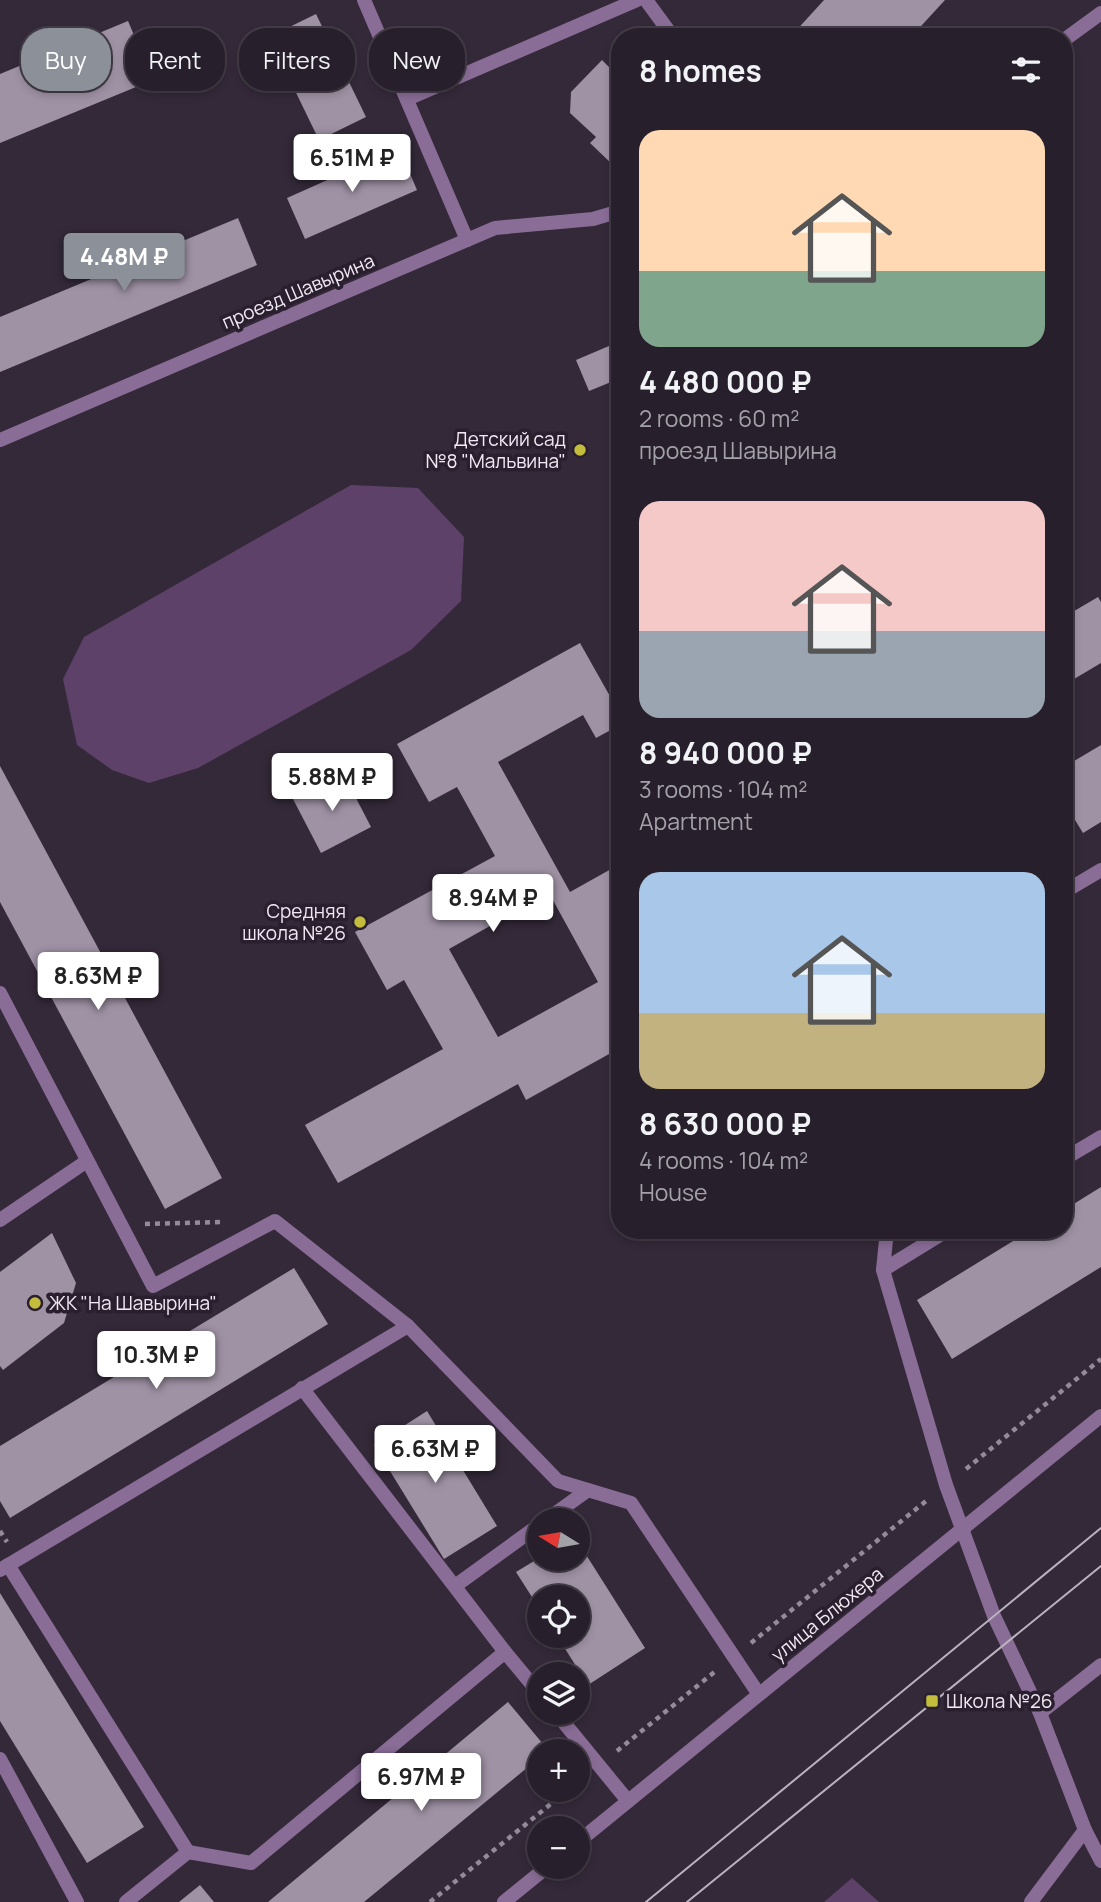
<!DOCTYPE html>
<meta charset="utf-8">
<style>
:root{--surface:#271f2b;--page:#332c37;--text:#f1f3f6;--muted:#a4a2a9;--line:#433d47;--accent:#8c9099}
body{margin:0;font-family:Manrope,sans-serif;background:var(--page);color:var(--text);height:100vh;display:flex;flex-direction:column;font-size:26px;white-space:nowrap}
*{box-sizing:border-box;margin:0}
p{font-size:23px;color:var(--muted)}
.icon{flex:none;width:38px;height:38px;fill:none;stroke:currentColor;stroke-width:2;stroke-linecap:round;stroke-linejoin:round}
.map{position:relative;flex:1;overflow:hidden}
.drawer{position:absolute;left:611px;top:28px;width:462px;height:1211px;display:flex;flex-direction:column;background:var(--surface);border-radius:28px;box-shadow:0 4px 10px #0003,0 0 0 2px var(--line)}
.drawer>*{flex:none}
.hud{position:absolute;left:21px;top:28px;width:485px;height:63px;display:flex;gap:14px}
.needle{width:46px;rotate:281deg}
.tools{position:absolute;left:527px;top:1508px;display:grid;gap:14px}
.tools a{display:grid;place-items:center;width:63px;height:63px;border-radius:50%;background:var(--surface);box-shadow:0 4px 10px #0003,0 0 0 2px var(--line);font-size:35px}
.price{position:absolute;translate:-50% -60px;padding:0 16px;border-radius:7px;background:#fff;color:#222;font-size:23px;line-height:46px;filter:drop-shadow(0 2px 4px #0008)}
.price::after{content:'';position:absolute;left:50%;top:42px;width:21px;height:16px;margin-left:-10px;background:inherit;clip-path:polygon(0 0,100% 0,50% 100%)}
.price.on{background:var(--accent);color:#fff}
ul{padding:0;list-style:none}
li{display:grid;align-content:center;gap:14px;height:371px;padding:0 28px}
li span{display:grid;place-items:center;height:217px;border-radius:21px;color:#555}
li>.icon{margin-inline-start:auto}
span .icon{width:126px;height:126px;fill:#fffc;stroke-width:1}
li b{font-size:30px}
h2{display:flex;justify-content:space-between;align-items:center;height:84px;padding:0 28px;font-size:30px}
.tag{padding:0 24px;border-radius:28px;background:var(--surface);box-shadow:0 4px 10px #0003,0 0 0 2px var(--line);font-size:24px;line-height:63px}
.tag.on{background:var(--accent);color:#fff}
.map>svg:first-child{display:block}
</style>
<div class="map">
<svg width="1101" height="1902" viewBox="0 0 1101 1902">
<rect width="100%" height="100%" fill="#342939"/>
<!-- green -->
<g fill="#5d4169">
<polygon points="351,485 418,488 464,537 461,601 411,650 198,768 149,783 112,770 77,745 63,679 84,637"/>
<polygon points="852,1878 879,1902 824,1902"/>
</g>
<!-- building -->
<g fill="#9f92a5" fill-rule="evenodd">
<polygon points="824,0 945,0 911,37 796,37 793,34"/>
<polygon points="316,14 366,117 319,140 269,37"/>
<polygon points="128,21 153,80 0,143 0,74"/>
<polygon points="602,60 611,69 620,61 620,159 613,165 590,143 596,137 570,113 571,92"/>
<polygon points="399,148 417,190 305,239 287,198"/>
<polygon points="238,218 257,265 0,372 0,317"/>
<polygon points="616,343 620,352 620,388 616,380 589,391 576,360"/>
<polygon points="1098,597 1101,602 1101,663 1064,685 1064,617"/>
<path d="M 580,643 L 620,714 L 620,725 L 596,738 L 583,715 L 498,762 L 570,892 L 620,864 L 620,1048 L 526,1100 L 518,1084 L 338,1183 L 305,1125 L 443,1049 L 404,980 L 387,990 L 355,932 L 495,856 L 457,787 L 429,802 L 397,744 ZM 549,893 L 598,982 L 498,1037 L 449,949 Z"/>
<polygon points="1101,745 1101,822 1083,833 1064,802 1064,767"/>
<polygon points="0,766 222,1178 165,1209 0,902"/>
<polygon points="343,773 371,827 321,853 293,799"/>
<polygon points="1101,1187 1101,1267 952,1359 917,1300 1031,1230 1064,1230 1064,1210"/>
<polygon points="52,1233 76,1283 64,1323 3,1370 0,1366 0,1272"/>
<polygon points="294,1268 328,1324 10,1518 0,1501 0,1446"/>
<polygon points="427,1411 497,1526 444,1559 374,1445"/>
<polygon points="578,1542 645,1648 588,1685 557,1636 578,1636 578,1598 539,1598 539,1608 516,1572 539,1558 578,1559"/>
<polygon points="0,1593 144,1827 87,1863 0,1721"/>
<polygon points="508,1702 548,1750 539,1752 539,1758 364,1902 268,1902"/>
<polygon points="200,1885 214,1902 179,1902"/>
</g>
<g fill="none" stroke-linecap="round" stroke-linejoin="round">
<!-- path -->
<g stroke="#948b98" stroke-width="4.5" stroke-dasharray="5 5" stroke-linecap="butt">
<polyline points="145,1224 221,1222"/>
<polyline points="966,1469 1101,1359"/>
<polyline points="0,1531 7,1542"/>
<polyline points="751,1643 926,1501"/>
<polyline points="617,1751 717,1670"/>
<polyline points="430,1902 568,1790"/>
</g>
<!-- lane -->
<g stroke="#8a6d97" stroke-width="14">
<polyline points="364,0 467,240"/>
<polyline points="646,0 673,37"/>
<polyline points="407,99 637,0"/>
<polyline points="1064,892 1101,870"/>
<polyline points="0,993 153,1286 275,1221 408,1326 558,1481 631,1503 758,1693"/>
<polyline points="1064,1159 1101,1137"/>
<polyline points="0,1220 87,1161"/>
<polyline points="948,1230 883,1270 946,1485 994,1616 1040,1713 1085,1830 1101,1861"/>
<polyline points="883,1270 887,1230"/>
<polyline points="302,1388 505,1652"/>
<polyline points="545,1521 588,1490"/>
<polyline points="8,1565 188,1852"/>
<polyline points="0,1570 408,1326"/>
<polyline points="455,1586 539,1525"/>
<polyline points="556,1713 628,1801"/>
<polyline points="1040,1713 1101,1665"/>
<polyline points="0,1759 77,1902"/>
<polyline points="126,1902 188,1852 251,1863 505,1652 539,1693"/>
<polyline points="1031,1902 1085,1830"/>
</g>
<!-- street -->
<g stroke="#8a6d97" stroke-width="14">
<polyline points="1064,40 1101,13"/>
<polyline points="0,440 495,228 593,219 620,211"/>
<polyline points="578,1842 1101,1416"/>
<polyline points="504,1902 547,1867"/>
</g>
<!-- tram -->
<g stroke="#bab2be" stroke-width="2">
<polyline points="646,1902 1101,1528"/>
<polyline points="687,1902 1101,1566"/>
</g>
</g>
<!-- markers -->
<g fill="#c4bc3d" stroke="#2a1f2e" stroke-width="2.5">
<circle cx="580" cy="450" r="7"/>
<circle cx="360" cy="922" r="7"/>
<circle cx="35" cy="1303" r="7"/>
<rect x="925" y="1694" width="14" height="14" rx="3.5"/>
</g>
<g text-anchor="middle" stroke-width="7" stroke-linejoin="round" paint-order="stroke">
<!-- street labels -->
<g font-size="19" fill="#f0e9f3" stroke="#2a1f2e">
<text transform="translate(298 291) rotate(-23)" y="7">проезд Шавырина</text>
<text transform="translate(827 1614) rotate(-39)" y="7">улица Блюхера</text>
</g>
<!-- poi labels -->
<g font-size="19" fill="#f0e9f3" stroke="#2a1f2e" text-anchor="end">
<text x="566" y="446">Детский сад<tspan x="566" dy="22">№8 "Мальвина"</tspan></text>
<text x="346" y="918">Средняя<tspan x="346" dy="22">школа №26</tspan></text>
<text x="49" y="1310" text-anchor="start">ЖК "На Шавырина"</text>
<text x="946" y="1708" text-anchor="start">Школа №26</text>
</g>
</g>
</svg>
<div class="tools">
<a><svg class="needle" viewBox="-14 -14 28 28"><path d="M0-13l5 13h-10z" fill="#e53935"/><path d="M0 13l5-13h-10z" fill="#a4a2a9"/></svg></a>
<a><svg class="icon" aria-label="locate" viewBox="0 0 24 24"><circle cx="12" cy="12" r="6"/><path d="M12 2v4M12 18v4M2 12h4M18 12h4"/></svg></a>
<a><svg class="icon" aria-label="layers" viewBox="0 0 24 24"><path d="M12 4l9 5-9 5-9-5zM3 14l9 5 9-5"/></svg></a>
<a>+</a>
<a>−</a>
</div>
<b class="price" style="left:352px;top:194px">6.51M ₽</b>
<b class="price on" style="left:124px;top:293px">4.48M ₽</b>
<b class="price" style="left:332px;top:813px">5.88M ₽</b>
<b class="price" style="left:493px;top:934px">8.94M ₽</b>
<b class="price" style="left:98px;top:1012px">8.63M ₽</b>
<b class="price" style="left:156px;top:1391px">10.3M ₽</b>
<b class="price" style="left:435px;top:1485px">6.63M ₽</b>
<b class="price" style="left:421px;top:1813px">6.97M ₽</b>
<div class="hud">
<a class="tag on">Buy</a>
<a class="tag">Rent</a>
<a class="tag">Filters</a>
<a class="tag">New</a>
</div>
<section class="drawer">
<h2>8 homes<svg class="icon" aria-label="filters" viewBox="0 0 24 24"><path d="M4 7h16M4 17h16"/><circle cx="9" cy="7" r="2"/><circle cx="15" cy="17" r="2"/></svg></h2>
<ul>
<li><span style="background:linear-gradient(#ffd9b3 65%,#7fa58c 0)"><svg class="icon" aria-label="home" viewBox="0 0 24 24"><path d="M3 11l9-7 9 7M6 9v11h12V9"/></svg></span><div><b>4 480 000 ₽</b><p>2 rooms · 60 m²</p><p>проезд Шавырина</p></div></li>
<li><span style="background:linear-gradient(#f6c9c9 60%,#9aa5b1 0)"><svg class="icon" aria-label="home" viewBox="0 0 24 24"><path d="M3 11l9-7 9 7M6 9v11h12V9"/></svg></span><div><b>8 940 000 ₽</b><p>3 rooms · 104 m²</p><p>Apartment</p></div></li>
<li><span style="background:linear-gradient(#a9c7e8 65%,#c2b280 0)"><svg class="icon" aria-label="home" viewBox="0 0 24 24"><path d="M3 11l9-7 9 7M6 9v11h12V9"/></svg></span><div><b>8 630 000 ₽</b><p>4 rooms · 104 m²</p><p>House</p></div></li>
</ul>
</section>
</div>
